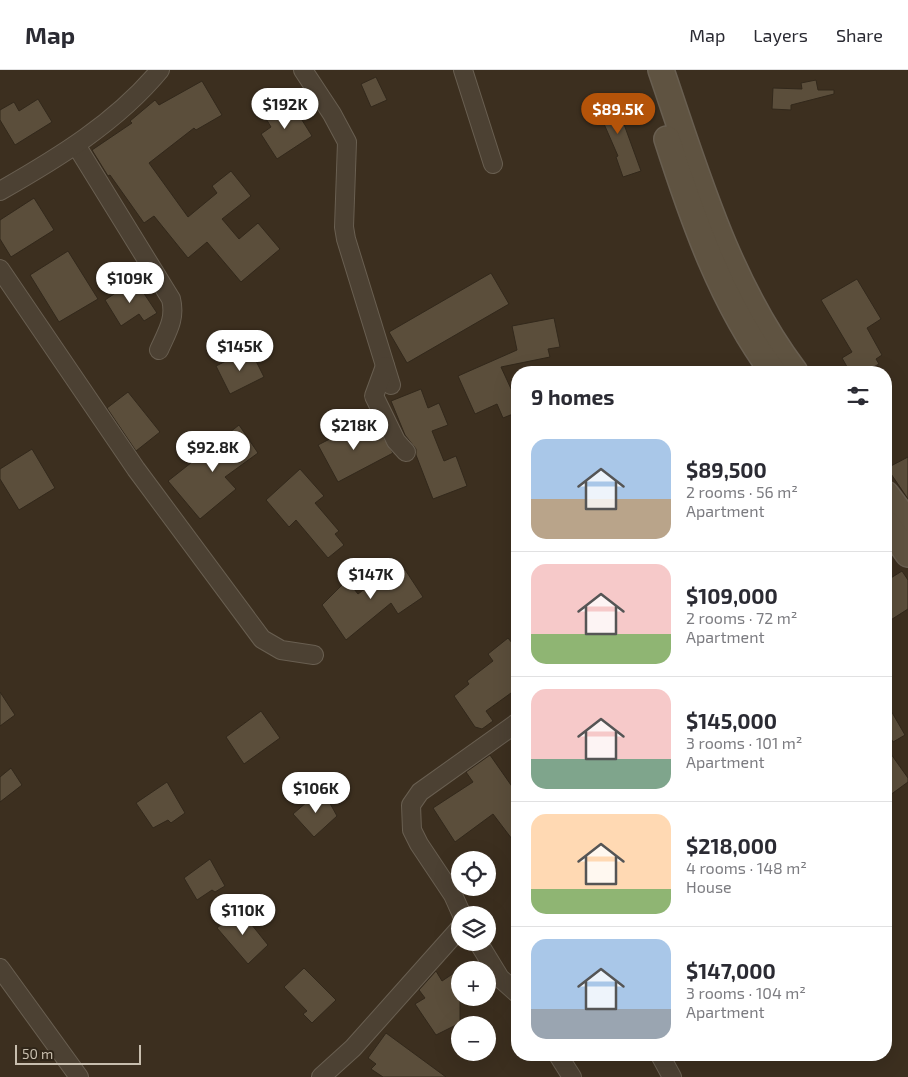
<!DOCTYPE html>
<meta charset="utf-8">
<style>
:root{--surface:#fff;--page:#f2f2f3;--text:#2b2b33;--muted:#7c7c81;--line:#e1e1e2;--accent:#b45309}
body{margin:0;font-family:"Exo 2",sans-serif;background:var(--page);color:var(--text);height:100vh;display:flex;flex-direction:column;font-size:19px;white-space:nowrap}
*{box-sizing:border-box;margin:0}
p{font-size:16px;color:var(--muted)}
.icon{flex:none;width:28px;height:28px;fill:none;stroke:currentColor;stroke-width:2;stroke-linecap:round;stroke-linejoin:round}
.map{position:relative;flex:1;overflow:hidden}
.drawer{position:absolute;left:511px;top:296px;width:381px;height:695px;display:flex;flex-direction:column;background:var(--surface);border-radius:20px;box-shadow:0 5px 20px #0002}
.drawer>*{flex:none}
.buttons{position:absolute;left:451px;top:781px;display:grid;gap:10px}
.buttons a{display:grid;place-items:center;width:45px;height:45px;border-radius:50%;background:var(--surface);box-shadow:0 5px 20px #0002;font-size:25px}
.scale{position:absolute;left:15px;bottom:12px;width:126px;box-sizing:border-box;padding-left:5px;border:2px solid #c8beae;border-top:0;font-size:14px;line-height:18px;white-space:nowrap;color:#c8beae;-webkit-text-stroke:4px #302619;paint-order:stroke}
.price{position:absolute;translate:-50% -42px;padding:0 11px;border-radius:18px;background:#fff;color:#222;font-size:16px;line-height:32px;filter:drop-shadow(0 1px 2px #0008)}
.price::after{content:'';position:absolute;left:50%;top:30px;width:15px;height:11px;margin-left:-8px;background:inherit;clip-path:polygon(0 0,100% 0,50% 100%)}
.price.on{background:var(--accent);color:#fff}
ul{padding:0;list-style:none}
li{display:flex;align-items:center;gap:15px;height:125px;padding:0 20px}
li+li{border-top:1px solid var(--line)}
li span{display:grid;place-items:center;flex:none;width:140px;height:100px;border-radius:15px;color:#555}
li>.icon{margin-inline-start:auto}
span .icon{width:60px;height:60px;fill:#fffc;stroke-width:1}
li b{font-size:21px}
h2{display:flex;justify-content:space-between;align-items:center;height:60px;padding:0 20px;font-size:21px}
header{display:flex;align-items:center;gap:30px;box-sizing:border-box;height:70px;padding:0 25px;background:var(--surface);border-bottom:1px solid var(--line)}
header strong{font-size:24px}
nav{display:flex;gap:28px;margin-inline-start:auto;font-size:18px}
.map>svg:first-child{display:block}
</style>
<header>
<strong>Map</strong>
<nav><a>Map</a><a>Layers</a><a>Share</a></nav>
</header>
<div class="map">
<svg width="908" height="1007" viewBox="0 0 908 1007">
<rect width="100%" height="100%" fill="#3c2f1f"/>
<!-- building -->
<g fill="#5b4e3b" stroke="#32281b">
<polygon points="376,7 387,30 371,37 361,14"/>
<polygon points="816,10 818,20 834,20 834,24 791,35 791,40 772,39 773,18 802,19 801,13"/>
<polygon points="202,11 222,45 196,60 194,58 149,93 188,147 217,123 212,116 231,101 251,126 222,149 239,169 258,153 280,179 241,212 207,172 188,188 154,146 144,153 110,105 108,106 92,80 132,53 130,51 155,30 159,35"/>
<polygon points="613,24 641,101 623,107 616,87 618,86 594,31"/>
<polygon points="38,29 52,52 15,75 0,50 0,40 14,32 19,41"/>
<polygon points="290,31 312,66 277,89 261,64 271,57 265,47"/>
<polygon points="34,128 54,160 11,187 0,169 0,150"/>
<polygon points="68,181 98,229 59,252 30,205"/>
<polygon points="491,203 509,234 407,293 389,262"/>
<polygon points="857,209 881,249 867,258 882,285 876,289 879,294 864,302 850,302 842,288 852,282 821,230"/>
<polygon points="135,210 157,243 144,251 139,244 121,256 105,230"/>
<polygon points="554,248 560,277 548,279 550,287 501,297 518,334 518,342 503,348 497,334 475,344 458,306 517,280 512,256"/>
<polygon points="250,279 264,307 230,324 216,296"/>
<polygon points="421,319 428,338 439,333 448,355 432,361 444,391 456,386 467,416 433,429 416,385 416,379 405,365 391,331"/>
<polygon points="128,322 160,362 136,381 107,338"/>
<polygon points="361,353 369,368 380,362 393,383 338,412 318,375"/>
<polygon points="239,355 258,383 225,407 236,419 200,449 168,411"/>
<polygon points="32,379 55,418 19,440 0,409 0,399"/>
<polygon points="908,387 908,429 887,398"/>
<polygon points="300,399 324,426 315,433 339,461 335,464 344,475 328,488 296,450 289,457 266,430"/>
<polygon points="400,492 423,527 398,544 391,533 346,570 322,535 347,510 358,524"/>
<polygon points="902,501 908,510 908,539 886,553 886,511"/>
<polygon points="508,568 518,580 518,618 486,641 493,651 482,659 475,657 454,626 469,614 467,611 493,591 488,584"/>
<polygon points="0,622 15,645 0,656"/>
<polygon points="886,632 905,665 893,672 886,660"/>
<polygon points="261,641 280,668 244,694 226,667"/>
<polygon points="886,677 908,708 908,712 886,728"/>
<polygon points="490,685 518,725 518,777 493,744 455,772 433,738 473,712 466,702"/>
<polygon points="11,698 22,715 0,732 0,707"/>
<polygon points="167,712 185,743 171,753 168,750 153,758 136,733"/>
<polygon points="322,719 337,746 314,767 293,744"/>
<polygon points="210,789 225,816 215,822 212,820 197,830 184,808"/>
<polygon points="239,839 268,875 248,894 217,858"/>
<polygon points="304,898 336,930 312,953 303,944 307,941 284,917"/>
<polygon points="460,899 460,953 436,965 415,934 425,928 419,920 436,901 442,911"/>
<polygon points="386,963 446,1007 383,1007 371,999 376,994 368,988"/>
</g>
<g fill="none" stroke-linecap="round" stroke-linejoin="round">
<defs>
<g id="minor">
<polyline points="303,0 332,44 347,72 344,157 346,169 391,315"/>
<polyline points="463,0 493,94"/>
<path d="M 76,75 L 171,229 C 176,249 167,262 159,280"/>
<path d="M 0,121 C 58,88 117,52 160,0"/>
<polyline points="0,199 136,399 262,569 281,580 314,585"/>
<polyline points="385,296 374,326 396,371 406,382"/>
<polyline points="462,845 453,825 419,774 412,760 411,735 420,722 518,652"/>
<polyline points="478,872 500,908 518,924"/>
<polyline points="0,898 79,1007"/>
<polyline points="558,985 572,1007"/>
<polyline points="660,985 672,1007"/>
<polyline points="321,1007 353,978 460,858"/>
</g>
<g id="secondary">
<path d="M 661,0 C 697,105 728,213 795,302"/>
<path d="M 667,69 C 693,150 722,233 773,302"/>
<polyline points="886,424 908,453"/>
<polyline points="886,453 908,484"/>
</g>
</defs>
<!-- minor casing -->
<use href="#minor" stroke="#695f51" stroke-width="20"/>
<!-- secondary casing -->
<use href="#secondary" stroke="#695f51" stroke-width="28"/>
<!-- minor -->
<use href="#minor" stroke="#4c4133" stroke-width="18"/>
<!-- secondary -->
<use href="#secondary" stroke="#5f5341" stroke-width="25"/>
</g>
</svg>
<div class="buttons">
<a><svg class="icon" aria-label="locate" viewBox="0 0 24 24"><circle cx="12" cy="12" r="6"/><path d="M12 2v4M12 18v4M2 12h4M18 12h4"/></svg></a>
<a><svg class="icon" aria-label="layers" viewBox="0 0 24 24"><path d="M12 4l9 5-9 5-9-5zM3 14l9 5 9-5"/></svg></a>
<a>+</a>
<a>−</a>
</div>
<div class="scale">50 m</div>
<b class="price" style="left:285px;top:60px">$192K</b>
<b class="price on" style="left:618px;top:65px">$89.5K</b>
<b class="price" style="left:130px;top:234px">$109K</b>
<b class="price" style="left:240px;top:302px">$145K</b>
<b class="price" style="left:354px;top:381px">$218K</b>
<b class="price" style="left:213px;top:403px">$92.8K</b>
<b class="price" style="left:371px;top:530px">$147K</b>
<b class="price" style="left:316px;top:744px">$106K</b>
<b class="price" style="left:243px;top:866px">$110K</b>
<section class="drawer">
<h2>9 homes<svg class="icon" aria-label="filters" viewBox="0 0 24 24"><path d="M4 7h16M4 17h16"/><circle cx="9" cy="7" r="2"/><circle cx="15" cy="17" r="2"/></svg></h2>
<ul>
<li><span style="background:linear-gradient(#a9c7e8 60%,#b9a48a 0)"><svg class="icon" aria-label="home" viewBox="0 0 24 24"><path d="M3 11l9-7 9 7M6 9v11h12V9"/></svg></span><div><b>$89,500</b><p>2 rooms · 56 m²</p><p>Apartment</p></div></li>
<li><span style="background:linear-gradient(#f6c9c9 70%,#8fb573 0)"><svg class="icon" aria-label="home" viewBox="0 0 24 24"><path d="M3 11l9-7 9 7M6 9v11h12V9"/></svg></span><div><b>$109,000</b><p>2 rooms · 72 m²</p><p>Apartment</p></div></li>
<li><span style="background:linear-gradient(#f6c9c9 70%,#7fa58c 0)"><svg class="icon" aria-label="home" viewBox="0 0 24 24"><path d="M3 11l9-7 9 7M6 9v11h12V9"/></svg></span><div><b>$145,000</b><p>3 rooms · 101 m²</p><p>Apartment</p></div></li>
<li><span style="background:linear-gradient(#ffd9b3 75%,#8fb573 0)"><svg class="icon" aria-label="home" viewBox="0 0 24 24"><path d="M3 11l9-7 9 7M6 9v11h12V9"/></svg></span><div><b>$218,000</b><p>4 rooms · 148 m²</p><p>House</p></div></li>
<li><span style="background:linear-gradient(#a9c7e8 70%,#9aa5b1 0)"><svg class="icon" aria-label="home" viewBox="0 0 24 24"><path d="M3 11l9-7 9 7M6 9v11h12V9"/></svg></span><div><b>$147,000</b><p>3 rooms · 104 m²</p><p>Apartment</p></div></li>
</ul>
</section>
</div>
